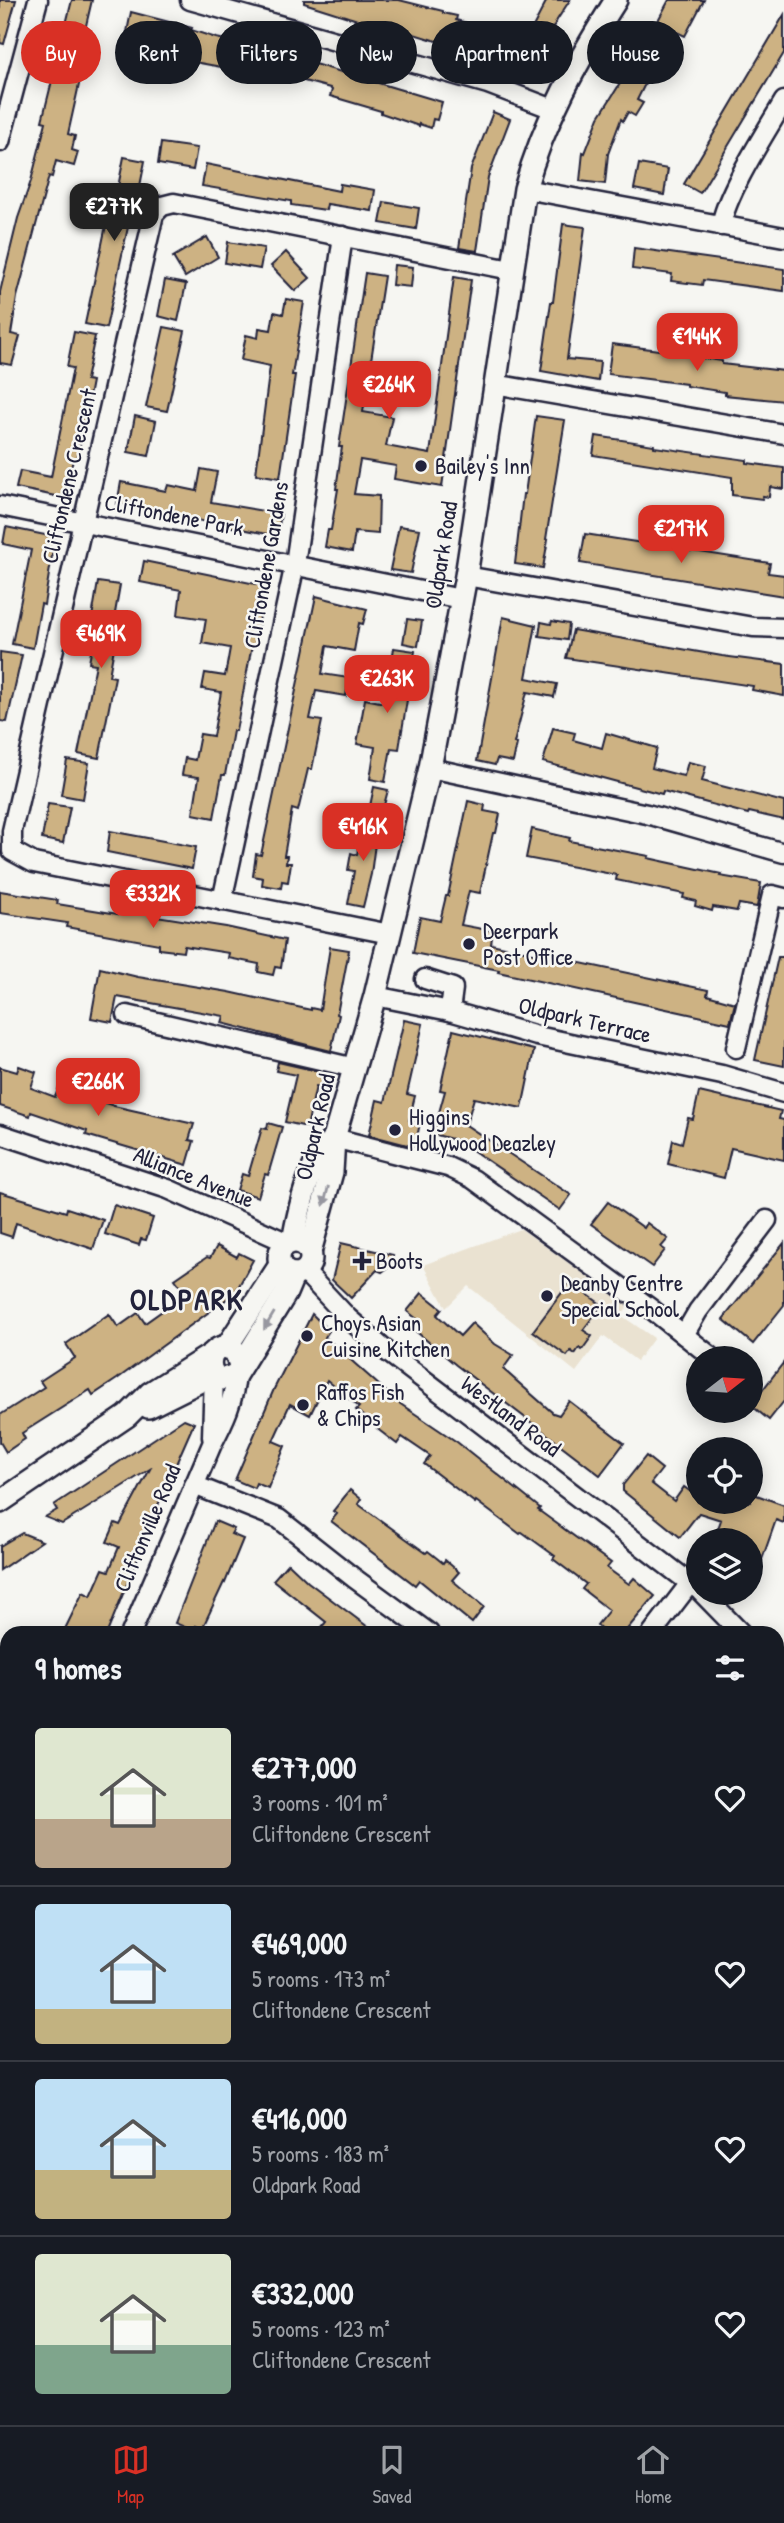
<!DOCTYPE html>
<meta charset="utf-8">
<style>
:root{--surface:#171b24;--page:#20242c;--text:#f1f3f6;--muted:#9ea1a6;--line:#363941;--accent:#d93025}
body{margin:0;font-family:"Patrick Hand",sans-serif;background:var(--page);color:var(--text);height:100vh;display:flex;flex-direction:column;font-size:26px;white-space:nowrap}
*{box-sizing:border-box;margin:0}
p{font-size:23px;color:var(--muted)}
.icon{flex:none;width:38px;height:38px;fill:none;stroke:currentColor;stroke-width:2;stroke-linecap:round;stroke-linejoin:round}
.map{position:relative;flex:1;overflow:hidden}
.side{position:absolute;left:0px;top:1626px;width:784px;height:800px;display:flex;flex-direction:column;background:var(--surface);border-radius:21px 21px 0 0;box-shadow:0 4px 18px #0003}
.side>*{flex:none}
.top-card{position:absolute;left:21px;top:21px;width:742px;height:63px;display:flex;gap:14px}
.needle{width:46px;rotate:73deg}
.buttons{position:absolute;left:686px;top:1346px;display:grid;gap:14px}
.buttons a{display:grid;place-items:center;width:77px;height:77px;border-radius:50%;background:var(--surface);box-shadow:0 4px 18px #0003;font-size:35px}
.price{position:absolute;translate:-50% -60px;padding:0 16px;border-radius:14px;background:var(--accent);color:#fff;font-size:23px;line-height:46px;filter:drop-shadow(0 2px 4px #0008)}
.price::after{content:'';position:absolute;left:50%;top:42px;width:21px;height:16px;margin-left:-10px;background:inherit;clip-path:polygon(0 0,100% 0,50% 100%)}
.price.on{background:#222;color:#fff}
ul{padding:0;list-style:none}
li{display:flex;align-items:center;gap:21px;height:175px;padding:0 35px}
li+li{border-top:2px solid var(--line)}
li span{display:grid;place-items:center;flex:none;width:196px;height:140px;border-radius:7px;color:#555}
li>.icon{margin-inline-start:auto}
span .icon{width:84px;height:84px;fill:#fffc;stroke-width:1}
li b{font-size:30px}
h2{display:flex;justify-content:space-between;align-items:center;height:84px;padding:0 35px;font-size:30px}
.chip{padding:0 24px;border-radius:32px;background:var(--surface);box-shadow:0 4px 18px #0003;font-size:24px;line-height:63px}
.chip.on{background:var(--accent);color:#fff}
.tab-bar{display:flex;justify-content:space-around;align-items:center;height:98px;border-top:2px solid var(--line);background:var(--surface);font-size:19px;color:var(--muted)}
.tab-bar a{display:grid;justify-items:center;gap:4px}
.tab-bar .on{color:var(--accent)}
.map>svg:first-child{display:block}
</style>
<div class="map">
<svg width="784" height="2425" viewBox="0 0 784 2425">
<rect width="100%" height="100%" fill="#f6f6f2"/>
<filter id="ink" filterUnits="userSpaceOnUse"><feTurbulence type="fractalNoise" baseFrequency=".0143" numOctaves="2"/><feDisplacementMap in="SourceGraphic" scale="14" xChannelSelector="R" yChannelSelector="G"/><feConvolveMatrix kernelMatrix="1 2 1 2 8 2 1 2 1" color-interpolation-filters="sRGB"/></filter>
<g filter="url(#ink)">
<!-- built -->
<polygon fill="#eae2d1" points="521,1229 628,1306 622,1316 654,1338 637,1361 603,1336 576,1372 468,1286 446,1308 423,1265"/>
<!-- green -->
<g fill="#b6d68f" stroke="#6c7c65" stroke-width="2">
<polygon points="784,2330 784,2425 696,2425 702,2419 777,2418 777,2337"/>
<polygon points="242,2419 337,2419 332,2425 250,2425"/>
</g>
<!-- building -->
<g fill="#cdb283" stroke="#22223b" stroke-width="2">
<polygon points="0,0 16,0 4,44 0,43"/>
<polygon points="72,0 92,0 80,51 86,53 68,134 75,136 72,150 78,152 74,166 56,161 52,177 49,176 17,297 11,334 20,336 12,365 0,363 0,292 18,218 31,181 46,122 42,121"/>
<polygon points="304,0 399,0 443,11 443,13 457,16 456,20 478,26 472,52 398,29 398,31 367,23 304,3"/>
<polygon points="547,0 570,0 557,20 526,79 510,71"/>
<polygon points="669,0 704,0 685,36 677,32 665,55 669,57 661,70 654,66 637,100 643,103 635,116 628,112 623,121 621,119 608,154 605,184 580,181 583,152 585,153 599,117 621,82 646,35 649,37"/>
<polygon points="131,12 192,28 191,30 216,38 254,46 442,102 437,120 433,119 431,128 419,124 419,126 381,113 381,111 330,96 332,90 330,88 244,65 243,71 194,62 197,50 127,32"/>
<polygon points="784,15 784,53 700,193 684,184"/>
<polygon points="493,112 510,119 488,177 477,251 459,248 471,169"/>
<polygon points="161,143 197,148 193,170 158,164"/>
<polygon points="124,157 145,161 138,196 135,195 106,328 85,324 111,202 115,202"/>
<polygon points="206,164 339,191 340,184 375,190 372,211 327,204 326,210 291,205 291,201 202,186"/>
<polygon points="639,164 668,169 664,195 634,189"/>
<polygon points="384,202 419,208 416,229 380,223"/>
<polygon points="563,224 585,227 567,359 600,362 598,381 541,371 551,302 553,302"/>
<polygon points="207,237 218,257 185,277 173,257"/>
<polygon points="228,242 264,248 260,269 225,263"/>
<polygon points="634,248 784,269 784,291 703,280 702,285 671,281 672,274 632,269"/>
<polygon points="286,252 310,278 295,291 271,266"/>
<polygon points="394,265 413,267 411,287 392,285"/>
<polygon points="365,273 384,276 363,412 392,417 386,446 430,454 454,277 471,280 442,487 394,479 396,466 360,460 354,494 379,496 378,534 355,532 352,552 325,547 328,530 331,530 338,489 336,489 342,447 339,447"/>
<polygon points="165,280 186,284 178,321 158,316"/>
<polygon points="286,299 304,302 292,375 295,375 280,478 256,474 270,366 241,360 246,335 258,338 259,328 271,330 274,312 283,314"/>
<polygon points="164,327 185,331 167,411 146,407"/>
<polygon points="74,332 95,336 86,380 92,381 77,460 73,459 65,498 16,488 20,471 51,477 73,368 67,367"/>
<polygon points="612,344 682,353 682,355 722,361 722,364 784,371 784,401 725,395 725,392 686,386 686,384 608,374"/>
<polygon points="135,416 156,421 149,456 128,452"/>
<polygon points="536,416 565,420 546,539 548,539 543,568 515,564 523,494 525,494"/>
<polygon points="596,436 654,445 654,447 747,460 747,463 784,468 784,489 770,487 769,497 763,496 762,499 732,495 732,477 593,455"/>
<polygon points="201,469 217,472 211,502 281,514 277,536 117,504 121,482 166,491 168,485 197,491"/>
<polygon points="399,526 420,529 411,573 390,570"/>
<polygon points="6,527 55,537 44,605 41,604 33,648 12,644 31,550 3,544"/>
<polygon points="585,534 770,563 768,573 784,575 784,596 580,563"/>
<polygon points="144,561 265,586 255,645 252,645 236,731 233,731 225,775 222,775 214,818 193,814 199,777 182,775 185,758 195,760 200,734 213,736 221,692 202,689 205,673 225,676 230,648 202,643 206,619 178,615 181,590 140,582"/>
<polygon points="98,582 120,585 112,630 117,631 109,676 115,677 99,758 78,754 96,664 89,663 97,618 92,617"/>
<polygon points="316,596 367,609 363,624 359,623 354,651 327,646 322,674 349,678 346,696 316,691 310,719 322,721 312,769 308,769 298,811 292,809 284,856 287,856 286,863 291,863 288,882 282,881 281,888 262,885 263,878 253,876 256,854 261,855"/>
<polygon points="503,617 536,625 526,678 557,684 554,697 527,692 514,743 517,744 513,762 497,759 495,765 477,761"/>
<polygon points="407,619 422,621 418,646 403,643"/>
<polygon points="552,621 569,624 567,640 539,636 541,622 551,624"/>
<polygon points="573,630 722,656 784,664 784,696 752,690 753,686 566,658"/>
<polygon points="394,648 415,651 399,749 391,748 385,782 370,779 375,747 357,744 365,699 385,703"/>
<polygon points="0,652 22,655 7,722 0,721"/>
<polygon points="553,728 575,733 573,740 602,748 606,733 657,748 652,768 679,775 684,776 688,762 706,766 702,781 784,802 784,820 749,812 748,814 663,791 662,794 543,762"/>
<polygon points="67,760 89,763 83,799 61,795"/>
<polygon points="374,787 388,790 383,809 370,806"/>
<polygon points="468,801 485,805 484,811 500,814 496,833 493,833 480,893 469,891 461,925 493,931 491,944 708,990 707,995 735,1003 730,1023 498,972 499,970 413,953 420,917 440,921 446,896 448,896"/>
<polygon points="48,804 70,807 63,843 42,839"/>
<polygon points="363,818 378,821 371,874 363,907 348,904 354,871 348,870 351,853 357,855"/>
<polygon points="532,829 570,838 569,841 649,856 648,858 721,874 720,876 761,883 757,907 739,904 737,911 713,907 712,911 695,906 696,901 683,898 684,894 616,880 617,875 526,858"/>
<polygon points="110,831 196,847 192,869 107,852"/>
<polygon points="0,891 58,900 57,904 118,914 119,906 150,910 150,915 226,927 285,940 281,968 275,967 273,975 258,972 259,964 228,958 229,953 184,946 183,952 159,949 159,944 66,927 67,923 0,913"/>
<polygon points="330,947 349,950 337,1014 339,1015 331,1051 222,1023 224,1016 117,997 112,1022 91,1018 100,968 138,977 229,992 311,1010 311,1008 320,1010"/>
<polygon points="778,957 784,957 784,1066 755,1060"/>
<polygon points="404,1020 423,1024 407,1094 415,1096 409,1120 420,1123 415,1147 369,1135 377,1100 385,1102"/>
<polygon points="453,1030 534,1050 522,1108 474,1098 466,1125 571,1195 560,1210 459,1141 433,1134 445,1091 440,1090"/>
<polygon points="278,1062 326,1073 323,1087 316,1086 307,1127 285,1122 296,1075 276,1071"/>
<polygon points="19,1066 36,1072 31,1088 55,1097 59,1087 114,1106 194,1124 189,1140 194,1141 187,1165 86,1135 87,1131 31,1112 30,1116 0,1106 0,1067 17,1072"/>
<polygon points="699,1092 781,1111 779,1119 784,1120 784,1160 731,1148 724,1178 668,1164 673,1140 682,1143 688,1118 693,1119"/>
<polygon points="268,1123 282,1127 268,1175 265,1174 258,1197 237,1190 242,1174 248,1176 262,1128 267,1129"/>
<polygon points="0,1192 66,1212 67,1208 103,1220 93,1249 16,1223 12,1237 0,1233"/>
<polygon points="608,1202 644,1228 647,1223 668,1239 661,1247 665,1250 652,1267 591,1224"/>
<polygon points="114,1205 153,1218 146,1240 141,1239 139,1245 105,1234"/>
<polygon points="341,1243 393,1255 390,1266 382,1272 377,1270 351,1298 332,1280"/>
<polygon points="784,1243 784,1305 753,1344 723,1319"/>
<polygon points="217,1246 237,1257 239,1253 253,1260 235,1293 117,1379 93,1395 90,1390 22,1433 25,1439 6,1452 0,1442 0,1415 44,1387 40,1381 75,1358 66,1344 109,1314 118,1327 138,1313 145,1323 186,1294 175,1279 207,1257 210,1258"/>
<polygon points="570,1282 602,1305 583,1330 592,1336 582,1350 579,1348 575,1354 571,1351 567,1356 533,1331"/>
<polygon points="422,1293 442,1309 437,1315 460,1336 472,1323 495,1344 513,1355 503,1369 553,1413 559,1415 569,1401 624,1443 600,1475 456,1365 412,1328 418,1320 407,1311"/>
<polygon points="312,1314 329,1331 325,1337 399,1403 457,1442 540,1508 538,1510 611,1563 607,1568 629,1584 634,1578 655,1596 624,1633 606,1633 597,1625 609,1610 582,1589 586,1584 553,1559 555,1556 522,1532 520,1534 476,1501 475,1503 424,1464 430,1456 402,1437 397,1444 380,1431 356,1410 359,1407 327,1380 310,1415 290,1404 273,1441 285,1446 268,1488 256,1483 254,1488 235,1480 274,1389"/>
<polygon points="784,1362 784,1401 769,1420 751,1405"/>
<polygon points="184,1419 194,1423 158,1505 159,1506 107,1633 63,1633 83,1592 91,1596 103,1569 109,1571 119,1547 107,1542 111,1533 115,1523 120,1525 150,1469 62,1524 45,1517 57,1510 54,1505"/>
<polygon points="646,1456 662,1469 651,1483 674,1501 684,1487 698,1497 698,1502 751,1502 751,1493 784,1505 784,1523 776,1520 753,1585 751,1585 751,1540 714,1540 721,1520 699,1513 680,1537 623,1491 623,1485"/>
<polygon points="350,1490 361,1499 358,1504 426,1553 428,1551 443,1563 445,1560 459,1572 452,1580 484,1607 472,1623 419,1580 415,1585 331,1521 337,1514 333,1511"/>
<polygon points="215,1521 234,1529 231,1534 243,1539 225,1583 224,1582 202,1629 196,1626 194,1631 175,1623"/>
<polygon points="22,1533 42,1541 0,1570 0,1546"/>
<polygon points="288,1563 308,1582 376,1633 317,1633 326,1622 273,1580"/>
</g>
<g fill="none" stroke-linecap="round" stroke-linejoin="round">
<defs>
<g id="minor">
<polyline points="190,0 488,84 553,109"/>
<polyline points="0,142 38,0"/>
<polyline points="525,189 784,237"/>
<path d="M 721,226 C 726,193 766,132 784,101"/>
<polyline points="494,384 784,434"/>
<polyline points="0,506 461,599"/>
<polyline points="466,576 753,627 784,628"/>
<polyline points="430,768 647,814 784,853"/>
<polyline points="222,901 295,564 343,236"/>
<polyline points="390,934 34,863 12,851 12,831 154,214 162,206 174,203 511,270"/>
<polyline points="425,979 453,988 450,1011"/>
<polyline points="375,996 450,1011 537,1036 722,1075 784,1093"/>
<polyline points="127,1015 355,1068"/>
<polyline points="736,1048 772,895 784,898"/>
<polyline points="0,1134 168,1189 288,1243"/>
<polyline points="334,1138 448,1167 473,1179 650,1308 713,1358"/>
<polyline points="304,1271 348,1318 385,1350 698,1589"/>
<polyline points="684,1335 698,1311 767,1220"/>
<polyline points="212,1437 214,1374"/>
<polyline points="194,1485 279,1519 354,1578 429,1633"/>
<polyline points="701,1592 741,1633"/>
<path d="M 131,1633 L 212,1444 C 224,1421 234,1401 236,1374"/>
<polyline points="652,1633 691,1582"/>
<polyline points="777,1673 784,1681"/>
<polyline points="777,1938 784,1945"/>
<polyline points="0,1940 7,1924"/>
<polyline points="0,2056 7,2058"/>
<polyline points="777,2182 784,2174"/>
<polyline points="0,2313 7,2315"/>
<polyline points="445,2418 452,2425"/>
<polyline points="29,2425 29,2424"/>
<polyline points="340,2425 345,2418"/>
<polyline points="561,2425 567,2418"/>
</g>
<g id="major">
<path d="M 293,1241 C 299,1209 309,1160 334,1138"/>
<circle cx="295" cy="1258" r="16"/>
<path d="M 310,1252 L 332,1172 L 334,1138 L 375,996 L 430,768 L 466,576 L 525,189 C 544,120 578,60 616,0"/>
<polyline points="226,1348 280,1265"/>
<path d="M 240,1365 L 235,1351 C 202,1332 202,1395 236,1374 L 286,1293 L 294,1274"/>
<polyline points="148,1407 214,1374"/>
<polyline points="0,1502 127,1416 150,1393 212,1354"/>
</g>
</defs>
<!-- minor casing -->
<use href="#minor" stroke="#22223b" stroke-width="23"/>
<!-- major casing -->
<use href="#major" stroke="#22223b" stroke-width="26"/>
<!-- path -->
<polyline stroke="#22223b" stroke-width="3.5" stroke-dasharray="7 5" stroke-linecap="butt" points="239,2418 247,2425"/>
<!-- minor -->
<use href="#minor" stroke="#f6f6f2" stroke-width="18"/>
<!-- major -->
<use href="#major" stroke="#f6f6f2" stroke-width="21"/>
</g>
<!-- one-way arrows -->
<defs><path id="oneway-solid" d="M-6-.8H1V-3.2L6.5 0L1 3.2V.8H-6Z" transform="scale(1.75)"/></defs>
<g fill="#9797a0">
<use href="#oneway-solid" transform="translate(326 1196) rotate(104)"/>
<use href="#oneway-solid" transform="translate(269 1321) rotate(121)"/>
</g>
</g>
<!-- markers -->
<g fill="#22223b" stroke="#f6f6f2" stroke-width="2.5">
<circle cx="421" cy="466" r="7"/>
<circle cx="469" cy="944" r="7"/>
<circle cx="395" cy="1130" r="7"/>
<path d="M358.5 1250.5h7v7h7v7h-7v7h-7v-7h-7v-7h7z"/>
<circle cx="547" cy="1296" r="7"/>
<circle cx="307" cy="1336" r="7"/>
<circle cx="303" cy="1405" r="7"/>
</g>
<g text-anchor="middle" stroke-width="5" stroke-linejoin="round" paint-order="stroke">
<!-- poi labels -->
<g font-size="23" fill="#22223b" stroke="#f6f6f2" text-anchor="start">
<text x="435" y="474">Bailey's Inn</text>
<text x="483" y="939">Deerpark<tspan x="483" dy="26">Post Office</tspan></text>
<text x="409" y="1125">Higgins<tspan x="409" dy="26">Hollywood Deazley</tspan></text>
<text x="376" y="1269">Boots</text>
<text x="561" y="1291">Deanby Centre<tspan x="561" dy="26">Special School</tspan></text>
<text x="321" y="1331">Choys Asian<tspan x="321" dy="26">Cuisine Kitchen</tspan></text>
<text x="317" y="1400">Raffos Fish<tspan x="317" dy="26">&amp; Chips</tspan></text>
</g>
<!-- street labels -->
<g font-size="23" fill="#22223b" stroke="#f6f6f2">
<text transform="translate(69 476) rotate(-77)" y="8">Cliftondene Crescent</text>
<text transform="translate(174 515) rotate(11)" y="8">Cliftondene Park</text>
<text transform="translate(441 555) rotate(-81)" y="8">Oldpark Road</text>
<text transform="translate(266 565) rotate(-80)" y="8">Cliftondene Gardens</text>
<text transform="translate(585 1020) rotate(13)" y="8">Oldpark Terrace</text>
<text transform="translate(315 1127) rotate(-77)" y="8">Oldpark Road</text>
<text transform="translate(194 1177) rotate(22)" y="8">Alliance Avenue</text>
<text transform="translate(511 1416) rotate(37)" y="8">Westland Road</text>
<text transform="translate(147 1528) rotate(-67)" y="8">Cliftonville Road</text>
</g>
<!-- district labels -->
<g font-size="30" font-weight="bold" letter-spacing="2" fill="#22223b" stroke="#f6f6f2">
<text x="187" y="1310">OLDPARK</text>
</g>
</g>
</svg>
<div class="buttons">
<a><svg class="needle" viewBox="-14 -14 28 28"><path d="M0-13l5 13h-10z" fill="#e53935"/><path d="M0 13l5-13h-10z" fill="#9ea1a6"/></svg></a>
<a><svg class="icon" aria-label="locate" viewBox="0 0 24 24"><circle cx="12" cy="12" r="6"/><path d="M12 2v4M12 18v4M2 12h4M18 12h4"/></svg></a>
<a><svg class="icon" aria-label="layers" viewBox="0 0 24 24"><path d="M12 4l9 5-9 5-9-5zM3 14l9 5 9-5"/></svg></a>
</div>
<b class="price on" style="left:114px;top:243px">€277K</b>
<b class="price" style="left:697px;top:373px">€144K</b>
<b class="price" style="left:389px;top:421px">€264K</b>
<b class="price" style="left:681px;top:565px">€217K</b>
<b class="price" style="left:101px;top:670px">€469K</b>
<b class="price" style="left:387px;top:715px">€263K</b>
<b class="price" style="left:363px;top:863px">€416K</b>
<b class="price" style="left:153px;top:930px">€332K</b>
<b class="price" style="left:98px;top:1118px">€266K</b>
<div class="top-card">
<a class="chip on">Buy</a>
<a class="chip">Rent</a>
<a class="chip">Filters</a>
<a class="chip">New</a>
<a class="chip">Apartment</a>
<a class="chip">House</a>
</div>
<section class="side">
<h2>9 homes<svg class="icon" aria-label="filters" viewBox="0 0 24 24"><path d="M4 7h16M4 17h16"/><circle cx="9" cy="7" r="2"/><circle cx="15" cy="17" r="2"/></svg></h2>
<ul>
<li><span style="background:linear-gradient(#dfe7d0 65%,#b9a48a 0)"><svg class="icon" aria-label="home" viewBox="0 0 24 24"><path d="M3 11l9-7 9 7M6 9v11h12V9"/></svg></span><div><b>€277,000</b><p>3 rooms · 101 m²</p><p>Cliftondene Crescent</p></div><svg class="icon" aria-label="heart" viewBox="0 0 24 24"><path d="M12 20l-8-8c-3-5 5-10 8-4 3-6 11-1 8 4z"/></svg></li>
<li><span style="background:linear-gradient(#bfe0f5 75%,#c2b280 0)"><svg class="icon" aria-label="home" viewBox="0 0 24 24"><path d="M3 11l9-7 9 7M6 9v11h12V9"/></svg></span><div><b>€469,000</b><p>5 rooms · 173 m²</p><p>Cliftondene Crescent</p></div><svg class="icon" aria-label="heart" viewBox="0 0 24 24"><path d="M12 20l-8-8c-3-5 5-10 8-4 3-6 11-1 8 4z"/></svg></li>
<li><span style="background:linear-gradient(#bfe0f5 65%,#c2b280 0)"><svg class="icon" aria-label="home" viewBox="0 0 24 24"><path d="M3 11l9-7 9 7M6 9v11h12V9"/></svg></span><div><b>€416,000</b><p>5 rooms · 183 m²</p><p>Oldpark Road</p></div><svg class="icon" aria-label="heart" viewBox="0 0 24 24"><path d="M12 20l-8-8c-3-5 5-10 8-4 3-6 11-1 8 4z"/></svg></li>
<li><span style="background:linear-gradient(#dfe7d0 65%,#7fa58c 0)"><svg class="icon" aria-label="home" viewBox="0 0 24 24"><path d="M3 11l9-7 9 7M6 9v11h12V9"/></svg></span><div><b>€332,000</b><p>5 rooms · 123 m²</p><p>Cliftondene Crescent</p></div><svg class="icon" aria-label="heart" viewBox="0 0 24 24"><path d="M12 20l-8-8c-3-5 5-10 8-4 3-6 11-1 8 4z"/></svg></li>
</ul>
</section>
</div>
<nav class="tab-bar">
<a class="on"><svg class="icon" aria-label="map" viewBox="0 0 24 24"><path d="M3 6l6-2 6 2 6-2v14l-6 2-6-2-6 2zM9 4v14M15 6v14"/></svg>Map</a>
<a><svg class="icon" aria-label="saved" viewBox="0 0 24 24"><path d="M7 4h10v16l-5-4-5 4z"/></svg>Saved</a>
<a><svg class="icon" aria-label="home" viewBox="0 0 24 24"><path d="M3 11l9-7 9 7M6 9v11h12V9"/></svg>Home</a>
</nav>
